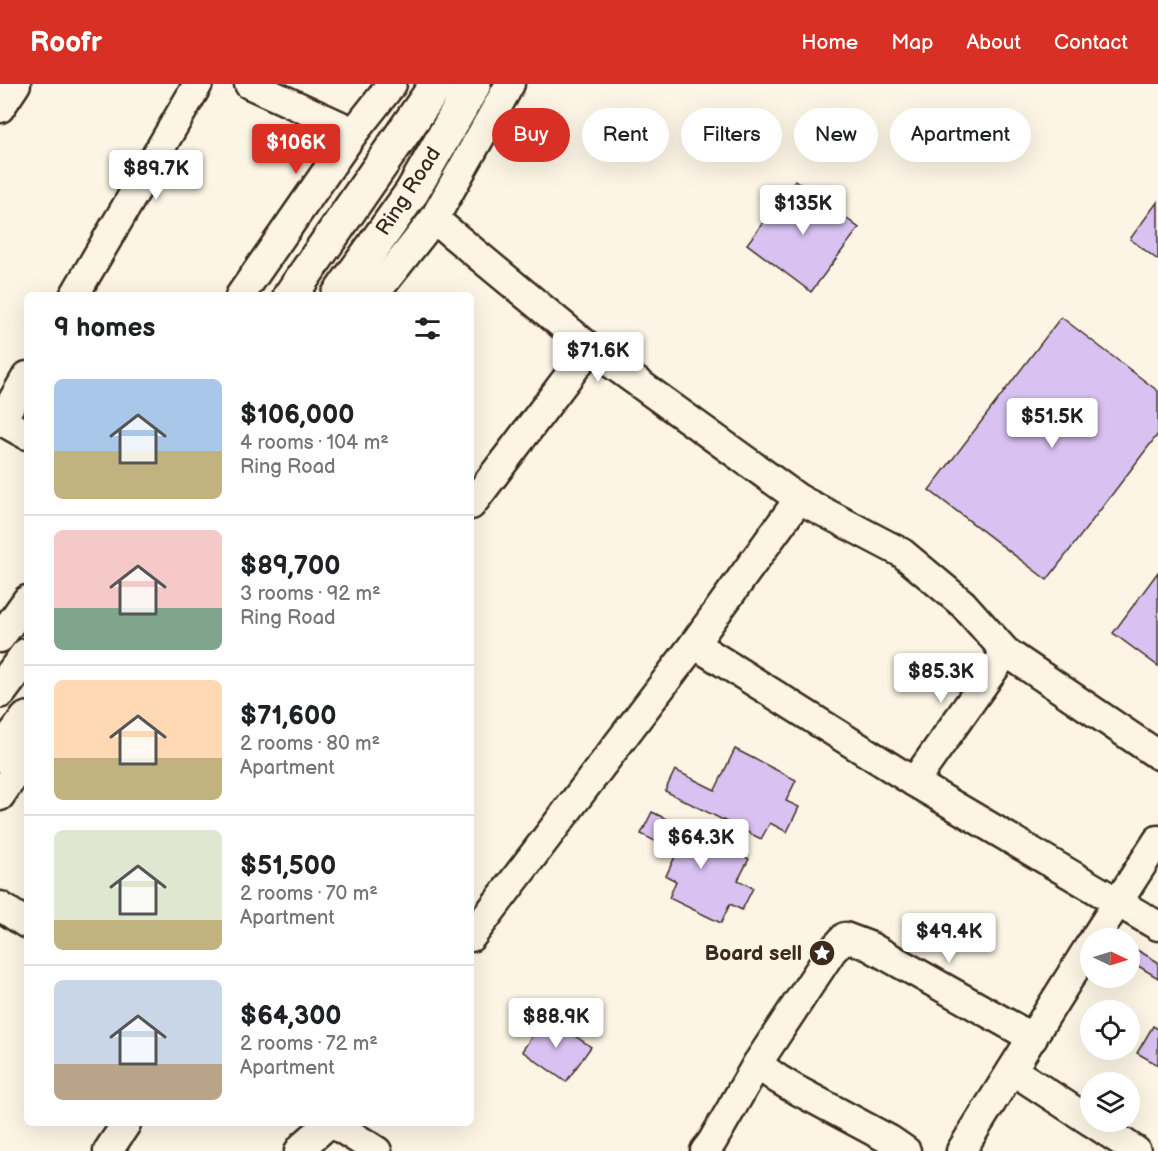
<!DOCTYPE html>
<meta charset="utf-8">
<style>
:root{--surface:#fff;--page:#f6f6f6;--text:#202124;--muted:#757577;--line:#e0e0e0;--accent:#d93025}
body{margin:0;font-family:"Balsamiq Sans",sans-serif;background:var(--page);color:var(--text);height:100vh;display:flex;flex-direction:column;font-size:22px;white-space:nowrap}
*{box-sizing:border-box;margin:0}
p{font-size:20px;color:var(--muted)}
.icon{flex:none;width:33px;height:33px;fill:none;stroke:currentColor;stroke-width:2;stroke-linecap:round;stroke-linejoin:round}
.map{position:relative;flex:1;overflow:hidden}
.panel{position:absolute;left:24px;top:208px;width:450px;height:834px;display:flex;flex-direction:column;background:var(--surface);border-radius:9px;box-shadow:0 6px 24px #0002}
.panel>*{flex:none}
.guide{position:absolute;left:492px;top:24px;width:570px;height:54px;display:flex;gap:12px}
.needle{width:39px;rotate:94deg}
.tools{position:absolute;left:1080px;top:844px;display:grid;gap:12px}
.tools a{display:grid;place-items:center;width:60px;height:60px;border-radius:50%;background:var(--surface);box-shadow:0 6px 24px #0002;font-size:30px}
.price{position:absolute;translate:-50% -51px;padding:0 14px;border-radius:6px;background:#fff;color:#222;font-size:20px;line-height:39px;filter:drop-shadow(0 2px 3px #0008)}
.price::after{content:'';position:absolute;left:50%;top:36px;width:18px;height:14px;margin-left:-9px;background:inherit;clip-path:polygon(0 0,100% 0,50% 100%)}
.price.selected{background:var(--accent);color:#fff}
ul{padding:0;list-style:none}
li{display:flex;align-items:center;gap:18px;height:150px;padding:0 30px}
li+li{border-top:2px solid var(--line)}
li span{display:grid;place-items:center;flex:none;width:168px;height:120px;border-radius:9px;color:#555}
li>.icon{margin-inline-start:auto}
span .icon{width:72px;height:72px;fill:#fffc;stroke-width:1}
li b{font-size:26px}
h2{display:flex;justify-content:space-between;align-items:center;height:72px;padding:0 30px;font-size:26px}
.tag{padding:0 21px;border-radius:27px;background:var(--surface);box-shadow:0 6px 24px #0002;font-size:21px;line-height:54px}
.tag.selected{background:var(--accent);color:#fff}
header{display:flex;align-items:center;gap:36px;box-sizing:border-box;height:84px;padding:0 30px;background:var(--accent);color:#fff}
header strong{font-size:28px}
nav{display:flex;gap:33px;margin-inline-start:auto;font-size:21px}
.map>svg:first-child{display:block}
</style>
<header>
<strong>Roofr</strong>
<nav><a>Home</a><a>Map</a><a>About</a><a>Contact</a></nav>
</header>
<div class="map">
<svg width="1158" height="1067" viewBox="0 0 1158 1067">
<rect width="100%" height="100%" fill="#fcf5e5"/>
<filter id="ink" filterUnits="userSpaceOnUse"><feTurbulence type="fractalNoise" baseFrequency=".0167" numOctaves="2"/><feDisplacementMap in="SourceGraphic" scale="12" xChannelSelector="R" yChannelSelector="G"/><feConvolveMatrix kernelMatrix="1 2 1 2 8 2 1 2 1" color-interpolation-filters="sRGB"/></filter>
<g filter="url(#ink)">
<!-- building -->
<g fill="#d9c2f2" stroke="#3b2a1e" stroke-width="1.5">
<polygon points="795,96 859,144 811,208 747,160"/>
<polygon points="1158,117 1158,176 1130,155"/>
<polygon points="1061,233 1158,307 1158,350 1047,496 929,406"/>
<polygon points="1158,488 1158,582 1113,549"/>
<polygon points="735,665 796,696 786,717 799,723 787,748 770,739 761,755 665,707 675,686 715,706"/>
<polygon points="652,728 749,775 738,796 753,804 742,826 730,820 721,839 669,814 676,797 666,792 677,768 641,750"/>
<polygon points="1130,862 1158,878 1158,894 1130,877"/>
<polygon points="546,932 591,963 566,998 522,967"/>
<polygon points="1153,942 1158,945 1158,981 1137,969"/>
</g>
<g fill="none" stroke-linecap="round" stroke-linejoin="round">
<defs>
<g id="minor">
<polyline points="249,0 354,48"/>
<polyline points="0,24 16,0"/>
<polyline points="434,135 590,264 799,415 902,469 963,520 1006,568 1158,671"/>
<polyline points="74,212 198,0"/>
<polyline points="240,212 354,48 392,0"/>
<polyline points="373,212 434,135 510,0"/>
<polyline points="0,336 27,351"/>
<polyline points="1,337 27,292"/>
<polyline points="471,421 590,264"/>
<polyline points="0,554 27,516"/>
<polyline points="694,560 914,698 1158,842"/>
<polyline points="914,698 1006,568"/>
<polyline points="0,712 27,672"/>
<polyline points="0,822 27,840"/>
<polyline points="471,853 694,560 799,415"/>
<polyline points="1094,855 1158,756"/>
<polyline points="757,980 778,995 793,1004 890,1056 906,1067"/>
<polyline points="1012,986 1090,1037"/>
<polyline points="1092,1038 1136,1067"/>
<polyline points="334,1040 377,1067"/>
<polyline points="108,1067 126,1040"/>
<polyline points="299,1067 303,1062 328,1040"/>
<polyline points="705,1067 712,1058 757,980 832,867 845,853 869,862 1033,954"/>
<polyline points="961,1067 1090,861"/>
</g>
<g id="highway">
<polyline points="290,212 437,0"/>
<polyline points="338,212 412,108 474,0"/>
<polyline points="0,607 27,571"/>
<polyline points="0,671 27,635"/>
</g>
</defs>
<!-- minor casing -->
<use href="#minor" stroke="#3b2a1e" stroke-width="33"/>
<!-- highway casing -->
<use href="#highway" stroke="#3b2a1e" stroke-width="38"/>
<!-- minor -->
<use href="#minor" stroke="#fcf5e5" stroke-width="28"/>
<!-- highway -->
<use href="#highway" stroke="#fcf5e5" stroke-width="33"/>
</g>
</g>
<!-- icons -->
<defs>
<symbol id="sight-disc" viewBox="-11 -11 22 22"><circle r="9.5" fill="#3b2a1e" stroke="#fcf5e5"/><path d="M0-6L1.8-2.2L6-1.7L2.9 1.2L3.7 5.4L0 3.3L-3.7 5.4L-2.9 1.2L-6-1.7L-1.8-2.2Z" fill="#fff"/></symbol>
</defs>
<g fill-rule="evenodd">
<use href="#sight-disc" x="807" y="854" width="30" height="30"/>
</g>
<g text-anchor="middle" stroke-width="5" stroke-linejoin="round" paint-order="stroke">
<!-- street labels -->
<g font-size="21" fill="#3b2a1e" stroke="#fcf5e5">
<text transform="translate(408 107) rotate(-57)" y="7">Ring Road</text>
</g>
<!-- poi labels -->
<g font-size="21" font-weight="bold" fill="#3b2a1e" stroke="#fcf5e5" text-anchor="end">
<text x="802" y="876">Board sell</text>
</g>
</g>
</svg>
<div class="tools">
<a><svg class="needle" viewBox="-14 -14 28 28"><path d="M0-13l5 13h-10z" fill="#e53935"/><path d="M0 13l5-13h-10z" fill="#757577"/></svg></a>
<a><svg class="icon" aria-label="locate" viewBox="0 0 24 24"><circle cx="12" cy="12" r="6"/><path d="M12 2v4M12 18v4M2 12h4M18 12h4"/></svg></a>
<a><svg class="icon" aria-label="layers" viewBox="0 0 24 24"><path d="M12 4l9 5-9 5-9-5zM3 14l9 5 9-5"/></svg></a>
</div>
<b class="price selected" style="left:296px;top:91px">$106K</b>
<b class="price" style="left:156px;top:117px">$89.7K</b>
<b class="price" style="left:803px;top:152px">$135K</b>
<b class="price" style="left:598px;top:299px">$71.6K</b>
<b class="price" style="left:1052px;top:365px">$51.5K</b>
<b class="price" style="left:941px;top:620px">$85.3K</b>
<b class="price" style="left:701px;top:786px">$64.3K</b>
<b class="price" style="left:949px;top:880px">$49.4K</b>
<b class="price" style="left:556px;top:965px">$88.9K</b>
<div class="guide">
<a class="tag selected">Buy</a>
<a class="tag">Rent</a>
<a class="tag">Filters</a>
<a class="tag">New</a>
<a class="tag">Apartment</a>
</div>
<section class="panel">
<h2>9 homes<svg class="icon" aria-label="filters" viewBox="0 0 24 24"><path d="M4 7h16M4 17h16"/><circle cx="9" cy="7" r="2"/><circle cx="15" cy="17" r="2"/></svg></h2>
<ul>
<li><span style="background:linear-gradient(#a9c7e8 60%,#c2b280 0)"><svg class="icon" aria-label="home" viewBox="0 0 24 24"><path d="M3 11l9-7 9 7M6 9v11h12V9"/></svg></span><div><b>$106,000</b><p>4 rooms · 104 m²</p><p>Ring Road</p></div></li>
<li><span style="background:linear-gradient(#f6c9c9 65%,#7fa58c 0)"><svg class="icon" aria-label="home" viewBox="0 0 24 24"><path d="M3 11l9-7 9 7M6 9v11h12V9"/></svg></span><div><b>$89,700</b><p>3 rooms · 92 m²</p><p>Ring Road</p></div></li>
<li><span style="background:linear-gradient(#ffd9b3 65%,#c2b280 0)"><svg class="icon" aria-label="home" viewBox="0 0 24 24"><path d="M3 11l9-7 9 7M6 9v11h12V9"/></svg></span><div><b>$71,600</b><p>2 rooms · 80 m²</p><p>Apartment</p></div></li>
<li><span style="background:linear-gradient(#dfe7d0 75%,#c2b280 0)"><svg class="icon" aria-label="home" viewBox="0 0 24 24"><path d="M3 11l9-7 9 7M6 9v11h12V9"/></svg></span><div><b>$51,500</b><p>2 rooms · 70 m²</p><p>Apartment</p></div></li>
<li><span style="background:linear-gradient(#c9d6e8 70%,#b9a48a 0)"><svg class="icon" aria-label="home" viewBox="0 0 24 24"><path d="M3 11l9-7 9 7M6 9v11h12V9"/></svg></span><div><b>$64,300</b><p>2 rooms · 72 m²</p><p>Apartment</p></div></li>
</ul>
</section>
</div>
